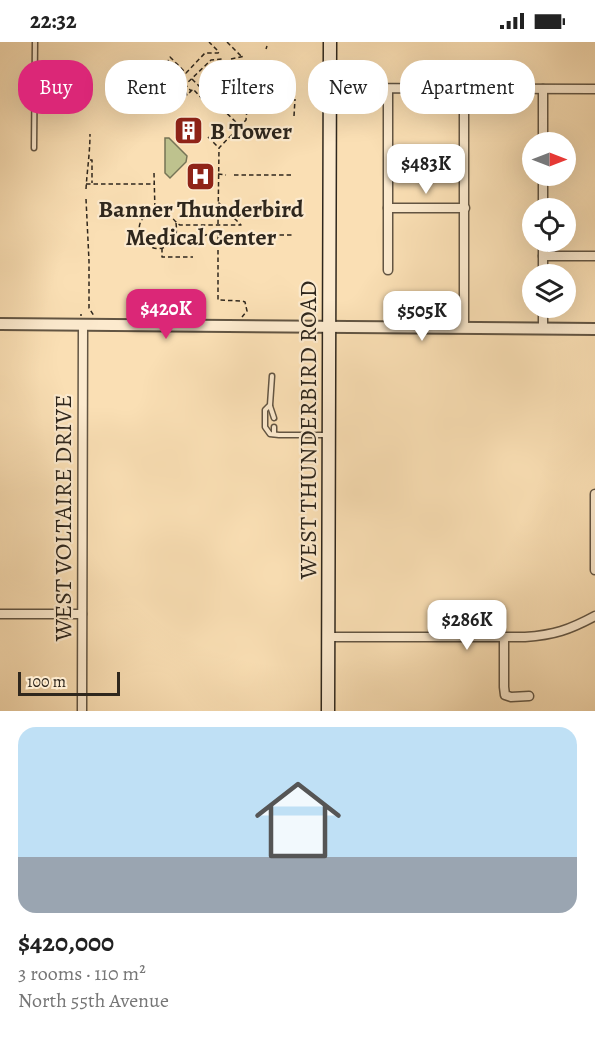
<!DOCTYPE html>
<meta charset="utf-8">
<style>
:root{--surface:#fff;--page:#f2f2f2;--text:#222;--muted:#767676;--line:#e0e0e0;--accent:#db2777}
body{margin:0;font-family:Alegreya,serif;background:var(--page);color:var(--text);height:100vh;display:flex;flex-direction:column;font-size:22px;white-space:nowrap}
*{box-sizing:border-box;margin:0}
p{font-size:20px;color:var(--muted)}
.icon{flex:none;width:33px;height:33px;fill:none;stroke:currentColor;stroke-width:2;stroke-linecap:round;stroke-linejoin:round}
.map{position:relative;height:669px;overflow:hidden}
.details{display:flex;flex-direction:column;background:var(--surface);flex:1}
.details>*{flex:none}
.guide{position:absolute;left:18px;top:18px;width:560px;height:54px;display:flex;gap:12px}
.needle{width:39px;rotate:90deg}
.tools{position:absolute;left:522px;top:90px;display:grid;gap:12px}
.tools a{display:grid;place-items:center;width:54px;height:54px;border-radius:50%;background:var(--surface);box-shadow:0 6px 24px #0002;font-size:30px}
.scale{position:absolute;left:18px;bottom:15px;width:102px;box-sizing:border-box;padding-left:6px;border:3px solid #2f271d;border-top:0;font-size:16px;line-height:21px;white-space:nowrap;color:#2f271d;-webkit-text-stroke:4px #fceace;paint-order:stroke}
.price{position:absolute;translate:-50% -51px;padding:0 14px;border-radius:12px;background:#fff;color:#222;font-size:20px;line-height:39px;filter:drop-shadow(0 2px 3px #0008)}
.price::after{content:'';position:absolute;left:50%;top:36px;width:18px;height:14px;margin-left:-9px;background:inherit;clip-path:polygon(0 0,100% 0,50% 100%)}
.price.selected{background:var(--accent);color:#fff}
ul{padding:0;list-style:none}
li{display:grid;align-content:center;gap:12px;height:318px;padding:0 18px}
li+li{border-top:2px solid var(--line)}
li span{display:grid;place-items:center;height:186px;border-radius:18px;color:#555}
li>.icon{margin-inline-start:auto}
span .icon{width:108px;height:108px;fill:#fffc;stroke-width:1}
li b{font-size:26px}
.chip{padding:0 21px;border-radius:24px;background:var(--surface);box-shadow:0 6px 24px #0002;font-size:21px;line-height:54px}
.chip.selected{background:var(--accent);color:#fff}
.status{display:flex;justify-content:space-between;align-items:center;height:42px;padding:0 30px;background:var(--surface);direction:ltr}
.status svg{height:16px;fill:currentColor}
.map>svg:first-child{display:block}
</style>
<div class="status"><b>22:32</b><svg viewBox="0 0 49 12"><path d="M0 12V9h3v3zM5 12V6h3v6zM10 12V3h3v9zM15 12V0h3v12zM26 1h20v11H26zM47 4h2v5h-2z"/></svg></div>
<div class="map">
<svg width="595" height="669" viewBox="0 0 595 669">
<rect width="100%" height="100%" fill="#fadfb4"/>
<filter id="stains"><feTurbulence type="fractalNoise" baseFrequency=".00333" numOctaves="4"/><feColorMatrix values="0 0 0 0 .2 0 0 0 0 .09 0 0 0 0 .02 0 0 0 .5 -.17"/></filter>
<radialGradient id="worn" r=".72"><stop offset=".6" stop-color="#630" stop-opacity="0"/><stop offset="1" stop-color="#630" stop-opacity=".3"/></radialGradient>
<!-- green -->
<polygon fill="#bec28e" stroke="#767456" stroke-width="1.5" points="165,96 169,96 187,114 186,120 170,136 165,131"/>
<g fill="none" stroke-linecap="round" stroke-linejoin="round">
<defs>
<g id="service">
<path d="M 253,56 C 240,56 210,60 209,41 C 208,34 213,29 218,24 L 230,22 L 253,23"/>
<polyline points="34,106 35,0"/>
<polyline points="272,334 270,363 265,368 265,385 270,392 279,393 328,393"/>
<polyline points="270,364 274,376"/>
<polyline points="274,385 274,392"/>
</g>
<g id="minor">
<polyline points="330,46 595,47"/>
<polyline points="464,47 464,286"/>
<polyline points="543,100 543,47"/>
<polyline points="388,166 465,166"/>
<polyline points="543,166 543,134"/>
<polyline points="543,200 543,232"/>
<polyline points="543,214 595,214"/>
<polyline points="388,228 388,47"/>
<polyline points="543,266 543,287"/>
<polyline points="595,452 595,528"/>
<polyline points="0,572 82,572"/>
<path d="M 328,595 L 525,595 C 554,593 569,588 595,574"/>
<polyline points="504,596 504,645 505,653 511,655 529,654"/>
<polyline points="82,669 83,284"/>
</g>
<polyline id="tertiary" points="0,282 595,287"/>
<polyline id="secondary" points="328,669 330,0"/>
</defs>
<!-- service casing -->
<use href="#service" stroke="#625543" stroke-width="7"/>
<!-- minor casing -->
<use href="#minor" stroke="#625543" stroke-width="11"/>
<!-- tertiary casing -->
<use href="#tertiary" stroke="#625543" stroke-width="14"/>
<!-- secondary casing -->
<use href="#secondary" stroke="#2f271d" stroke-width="15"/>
<!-- path -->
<g stroke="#2f271d" stroke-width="1.5" stroke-dasharray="4.5 3" stroke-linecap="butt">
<polyline points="227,0 241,14"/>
<polyline points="266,7 267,4"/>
<polyline points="231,17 245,14"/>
<polyline points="172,28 168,24 168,19 170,15 186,31 205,11 218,11 219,10 209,0"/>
<polyline points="169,31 172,28 191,49"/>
<polyline points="192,37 208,53"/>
<polyline points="183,45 211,18 223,17"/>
<polyline points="185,49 187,53 193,47 208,63 212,59"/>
<polyline points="211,56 240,84"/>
<polyline points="268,60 268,74"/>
<polyline points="218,63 225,60"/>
<polyline points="294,74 295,57"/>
<polyline points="208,95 218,105"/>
<polyline points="90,118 92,118 92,141"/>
<polyline points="154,131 155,169"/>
<polyline points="218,132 226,133"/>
<polyline points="234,133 294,133"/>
<polyline points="86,142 154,142"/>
<path d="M 86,147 C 87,129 90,111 90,92"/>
<polyline points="86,157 89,219 89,266 94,274"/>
<path d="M 176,181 C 177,189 177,197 170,202 C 150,219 126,185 148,172 C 152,169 157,168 162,169 C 171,171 173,179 180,183 L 241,183 L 218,160"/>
<polyline points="218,182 219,106 246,78 247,67 244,62"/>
<polyline points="218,193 218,258 242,259 245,260 247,269 242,275"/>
<polyline points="257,193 294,193"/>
<polyline points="177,194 194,194"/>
<polyline points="203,194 209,192 241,193 246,196 246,205"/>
<polyline points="162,206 162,215 193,215"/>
<polyline points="80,273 82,273"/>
</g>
<!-- service -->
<use href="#service" stroke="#fceace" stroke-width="4"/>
<!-- minor -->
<use href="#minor" stroke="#fceace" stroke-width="8"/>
<!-- tertiary -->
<use href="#tertiary" stroke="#fceace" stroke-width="10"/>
<!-- secondary -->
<use href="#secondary" stroke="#fceace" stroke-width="12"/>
</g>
<!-- icons -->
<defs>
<symbol id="building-square" viewBox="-11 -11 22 22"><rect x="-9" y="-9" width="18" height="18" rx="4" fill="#8f2418" stroke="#fceace"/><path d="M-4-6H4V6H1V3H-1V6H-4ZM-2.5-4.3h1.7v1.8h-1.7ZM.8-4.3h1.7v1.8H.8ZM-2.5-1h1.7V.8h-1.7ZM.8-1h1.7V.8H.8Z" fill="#fff"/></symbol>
<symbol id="hospital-square" viewBox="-11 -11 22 22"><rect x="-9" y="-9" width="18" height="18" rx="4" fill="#8f2418" stroke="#fceace"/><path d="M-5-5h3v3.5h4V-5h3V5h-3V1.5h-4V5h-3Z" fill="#fff"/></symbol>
</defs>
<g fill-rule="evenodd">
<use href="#building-square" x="172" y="72" width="33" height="33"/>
<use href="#hospital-square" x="184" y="118" width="33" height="33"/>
</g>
<g text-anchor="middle" stroke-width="4.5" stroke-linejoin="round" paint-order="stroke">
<!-- poi labels -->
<g font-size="24" font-weight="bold" fill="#2f271d" stroke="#fceace" text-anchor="start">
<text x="210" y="97">B Tower</text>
<text x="201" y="175" text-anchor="middle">Banner Thunderbird<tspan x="201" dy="28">Medical Center</tspan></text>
</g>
<!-- street labels -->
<g font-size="24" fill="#2f271d" stroke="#fceace">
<text transform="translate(308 388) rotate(-90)" y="8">WEST THUNDERBIRD ROAD</text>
<text transform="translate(63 476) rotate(-90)" y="8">WEST VOLTAIRE DRIVE</text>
</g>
</g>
<rect width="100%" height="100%" filter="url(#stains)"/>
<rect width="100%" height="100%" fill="url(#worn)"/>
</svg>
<div class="tools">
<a><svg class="needle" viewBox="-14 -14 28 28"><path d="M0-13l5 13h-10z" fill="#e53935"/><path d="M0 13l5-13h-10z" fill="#767676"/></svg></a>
<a><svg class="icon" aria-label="locate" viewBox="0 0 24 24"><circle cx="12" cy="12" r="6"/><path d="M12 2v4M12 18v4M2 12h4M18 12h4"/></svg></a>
<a><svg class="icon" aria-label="layers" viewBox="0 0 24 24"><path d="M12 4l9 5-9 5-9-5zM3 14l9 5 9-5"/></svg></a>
</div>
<div class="scale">100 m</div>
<b class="price" style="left:426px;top:153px">$483K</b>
<b class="price selected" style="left:166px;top:298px">$420K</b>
<b class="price" style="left:422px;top:300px">$505K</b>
<b class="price" style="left:467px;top:609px">$286K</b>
<div class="guide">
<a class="chip selected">Buy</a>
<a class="chip">Rent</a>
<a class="chip">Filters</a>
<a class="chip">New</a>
<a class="chip">Apartment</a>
</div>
</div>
<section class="details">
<ul>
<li><span style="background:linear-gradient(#bfe0f5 70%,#9aa5b1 0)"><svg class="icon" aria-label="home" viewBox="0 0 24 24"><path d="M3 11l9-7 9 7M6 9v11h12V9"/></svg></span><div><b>$420,000</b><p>3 rooms · 110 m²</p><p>North 55th Avenue</p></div></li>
</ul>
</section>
